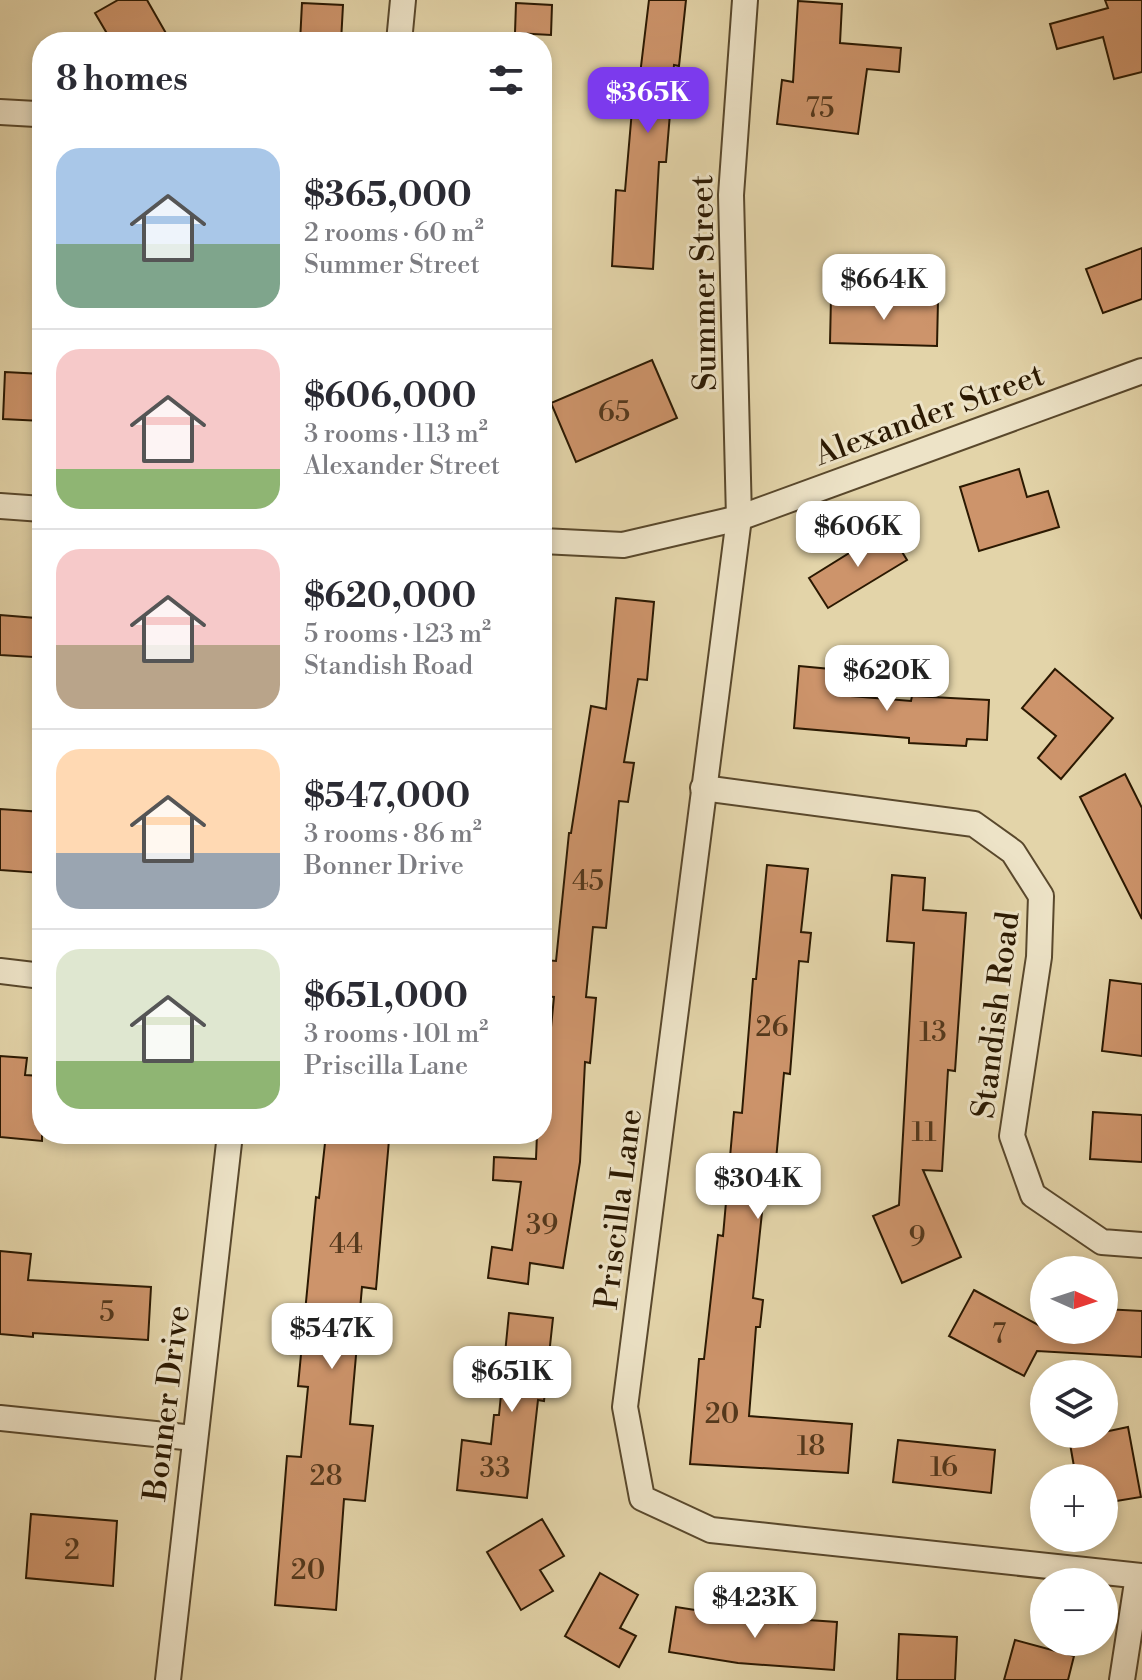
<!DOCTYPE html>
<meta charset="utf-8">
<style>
:root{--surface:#fff;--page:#f7f7f7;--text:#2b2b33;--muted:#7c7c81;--line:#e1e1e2;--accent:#7c3aed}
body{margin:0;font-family:"Libre Bodoni",serif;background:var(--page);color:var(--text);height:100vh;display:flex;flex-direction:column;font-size:30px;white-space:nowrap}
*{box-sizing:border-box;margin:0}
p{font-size:26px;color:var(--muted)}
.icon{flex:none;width:44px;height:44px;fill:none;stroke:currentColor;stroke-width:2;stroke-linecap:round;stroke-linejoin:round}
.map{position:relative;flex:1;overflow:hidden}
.side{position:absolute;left:32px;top:32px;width:520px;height:1112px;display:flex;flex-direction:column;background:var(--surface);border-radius:32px;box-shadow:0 4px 12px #0003}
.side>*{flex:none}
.needle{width:52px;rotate:93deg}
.tools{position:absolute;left:1030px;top:1256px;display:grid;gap:16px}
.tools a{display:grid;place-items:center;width:88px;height:88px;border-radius:50%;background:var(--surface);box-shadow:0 4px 12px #0003;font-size:40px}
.price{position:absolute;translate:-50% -68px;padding:0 18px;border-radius:16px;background:#fff;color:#222;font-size:26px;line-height:52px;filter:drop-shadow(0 2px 4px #0008)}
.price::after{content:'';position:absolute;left:50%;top:48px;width:24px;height:18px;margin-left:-12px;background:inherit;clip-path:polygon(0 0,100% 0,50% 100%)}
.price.active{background:var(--accent);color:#fff}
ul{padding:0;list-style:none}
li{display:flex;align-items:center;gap:24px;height:200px;padding:0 24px}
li+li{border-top:2px solid var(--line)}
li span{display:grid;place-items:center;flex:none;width:224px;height:160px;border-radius:24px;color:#555}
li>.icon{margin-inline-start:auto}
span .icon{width:96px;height:96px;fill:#fffc;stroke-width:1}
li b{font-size:34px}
h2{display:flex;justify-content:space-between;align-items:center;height:96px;padding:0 24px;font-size:34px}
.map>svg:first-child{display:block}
</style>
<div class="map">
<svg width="1142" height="1680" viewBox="0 0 1142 1680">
<rect width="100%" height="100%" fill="#e3d4a9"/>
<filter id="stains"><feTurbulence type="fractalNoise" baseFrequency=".0025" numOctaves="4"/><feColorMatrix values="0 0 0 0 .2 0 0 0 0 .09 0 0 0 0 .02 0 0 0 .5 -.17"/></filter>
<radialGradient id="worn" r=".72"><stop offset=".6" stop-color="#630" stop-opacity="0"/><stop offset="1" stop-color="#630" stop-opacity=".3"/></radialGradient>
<!-- building -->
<g fill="#cd946b" stroke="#2b1902" stroke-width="2">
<polygon points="118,0 147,0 171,42 112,42 95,13"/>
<polygon points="649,0 686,0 679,66 674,65 666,162 659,162 653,269 612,266 616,190 625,191 632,110 620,109 622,82 639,83"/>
<polygon points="1105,0 1142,0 1142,72 1114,79 1103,37 1057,49 1050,24 1108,8"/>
<polygon points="798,1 842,4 840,43 901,48 899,72 867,69 858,134 777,124 782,80 793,82"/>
<polygon points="302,3 343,5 341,42 300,42"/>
<polygon points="516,3 552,5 551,35 515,33"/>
<polygon points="1142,248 1142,299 1103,313 1086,269"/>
<polygon points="831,297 938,300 937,346 830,343"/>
<polygon points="652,360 677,418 576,462 551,403"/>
<polygon points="5,372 42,374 42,421 3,419"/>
<polygon points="1019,469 1027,497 1048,491 1059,527 979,551 960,487"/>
<polygon points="888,529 907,560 828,608 809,578"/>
<polygon points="616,598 654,602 647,680 638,679 624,762 634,763 628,802 619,801 606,928 593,927 586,997 596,998 590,1063 585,1062 580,1162 563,1268 530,1263 528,1284 488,1278 492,1247 512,1250 521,1182 493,1180 494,1157 536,1159 537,1134 542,1134 542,1098 544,1098 554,997 542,996 545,960 556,961 569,833 571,833 591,706 606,709"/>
<polygon points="0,615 36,618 33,657 0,655"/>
<polygon points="799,666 841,670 839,695 911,701 912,696 989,700 987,740 967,739 966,746 909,743 909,738 794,728"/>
<polygon points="1055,669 1113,718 1061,779 1038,758 1056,736 1022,708"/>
<polygon points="1125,774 1142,808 1142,919 1080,797"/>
<polygon points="0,809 42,812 42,873 0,870"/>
<polygon points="767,865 808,869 801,932 811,933 808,962 799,961 790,1074 784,1073 772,1204 763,1203 753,1298 763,1300 760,1327 756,1327 749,1416 852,1424 848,1473 690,1464 699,1359 704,1359 718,1235 723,1236 734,1112 742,1113 753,979 756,979"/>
<polygon points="892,875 925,878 923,910 966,913 955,1071 948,1070 942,1171 923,1170 961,1257 902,1283 873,1216 899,1205 914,943 887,941"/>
<polygon points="1110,980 1142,984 1142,1056 1102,1051"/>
<polygon points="0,1056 27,1058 25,1075 42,1076 42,1141 0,1137"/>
<polygon points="1093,1112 1142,1115 1142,1162 1090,1159"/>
<polygon points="326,1134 376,1134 375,1139 389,1140 376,1289 362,1287 350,1424 373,1426 365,1501 344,1499 336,1610 275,1605 287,1456 301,1457 308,1387 298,1386 316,1197 319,1198"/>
<polygon points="0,1251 31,1254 28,1280 151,1287 148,1340 33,1333 33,1337 0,1334"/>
<polygon points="974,1290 1044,1328 1044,1330 1104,1330 1104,1309 1142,1311 1142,1357 1037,1351 1024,1376 949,1336"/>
<polygon points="509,1313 553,1318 544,1401 538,1400 527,1498 457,1490 462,1440 491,1444 494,1415 499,1415"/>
<polygon points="1128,1427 1141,1497 1104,1503 1104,1478 1076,1478 1069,1438 1104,1434 1104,1432"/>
<polygon points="898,1440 995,1450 991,1493 893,1482"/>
<polygon points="31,1514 117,1521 113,1586 26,1578"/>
<polygon points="542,1519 564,1556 540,1570 553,1591 521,1610 487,1552"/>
<polygon points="600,1573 638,1595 620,1628 636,1636 619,1667 565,1636"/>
<polygon points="676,1607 778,1623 779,1618 837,1622 834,1670 738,1663 669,1652"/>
<polygon points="899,1634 957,1637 955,1680 897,1680"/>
<polygon points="1015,1640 1074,1656 1068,1680 1004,1680"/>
</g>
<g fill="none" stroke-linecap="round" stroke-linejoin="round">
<defs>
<g id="minor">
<polyline points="745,0 731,195 739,518 625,1407 642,1498 711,1530 1142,1576"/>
<polyline points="399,42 403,0"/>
<polyline points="0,112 36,114"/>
<polyline points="0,506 42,509"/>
<polyline points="542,541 623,545 739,518 1142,371"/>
<polyline points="703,788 974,824 1013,852 1041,896 1039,957 1012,1136 1033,1195 1102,1242 1142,1245"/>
<polyline points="0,971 42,976"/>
<polyline points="0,1418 194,1438"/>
<polyline points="168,1680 230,1134"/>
<polyline points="1122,1680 1138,1576"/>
</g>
</defs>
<!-- minor casing -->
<use href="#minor" stroke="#59482c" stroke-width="28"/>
<!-- minor -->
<use href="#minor" stroke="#ede3c7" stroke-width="24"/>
</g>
<g text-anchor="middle" stroke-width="6" stroke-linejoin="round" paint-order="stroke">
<!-- number labels -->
<g font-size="28" fill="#54381c">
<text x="820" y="117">75</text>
<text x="614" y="421">65</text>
<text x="588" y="890">45</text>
<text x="772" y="1036">26</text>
<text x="933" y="1041">13</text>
<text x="924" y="1141">11</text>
<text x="542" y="1234">39</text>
<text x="917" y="1246">9</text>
<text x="346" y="1253">44</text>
<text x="107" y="1321">5</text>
<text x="999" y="1343">7</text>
<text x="722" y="1423">20</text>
<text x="811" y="1455">18</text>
<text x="944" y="1476">16</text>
<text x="495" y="1477">33</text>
<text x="326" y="1485">28</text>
<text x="72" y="1559">2</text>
<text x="308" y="1579">20</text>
</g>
<!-- street labels -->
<g font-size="32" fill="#2b1902" stroke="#ede3c7">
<text transform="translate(703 283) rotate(-91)" y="11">Summer Street</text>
<text transform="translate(929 414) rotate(-20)" y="11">Alexander Street</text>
<text transform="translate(995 1015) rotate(-83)" y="11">Standish Road</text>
<text transform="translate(618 1209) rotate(-83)" y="11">Priscilla Lane</text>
<text transform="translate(166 1403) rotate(-83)" y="11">Bonner Drive</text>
</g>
</g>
<rect width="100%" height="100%" filter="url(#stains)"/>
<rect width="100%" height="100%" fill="url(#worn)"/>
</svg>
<div class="tools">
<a><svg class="needle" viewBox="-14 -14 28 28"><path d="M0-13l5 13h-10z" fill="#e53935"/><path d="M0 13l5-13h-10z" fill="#7c7c81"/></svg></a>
<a><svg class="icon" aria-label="layers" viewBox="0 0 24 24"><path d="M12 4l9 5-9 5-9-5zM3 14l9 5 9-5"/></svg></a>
<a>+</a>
<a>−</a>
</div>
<b class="price active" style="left:648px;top:135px">$365K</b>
<b class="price" style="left:884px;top:322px">$664K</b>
<b class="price" style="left:858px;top:569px">$606K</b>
<b class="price" style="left:887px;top:713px">$620K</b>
<b class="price" style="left:758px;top:1221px">$304K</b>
<b class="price" style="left:332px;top:1371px">$547K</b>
<b class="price" style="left:512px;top:1414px">$651K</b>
<b class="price" style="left:755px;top:1640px">$423K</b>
<section class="side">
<h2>8 homes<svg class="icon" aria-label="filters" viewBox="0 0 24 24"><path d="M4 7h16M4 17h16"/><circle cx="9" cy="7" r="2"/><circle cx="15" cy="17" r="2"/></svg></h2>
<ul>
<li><span style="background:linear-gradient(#a9c7e8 60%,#7fa58c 0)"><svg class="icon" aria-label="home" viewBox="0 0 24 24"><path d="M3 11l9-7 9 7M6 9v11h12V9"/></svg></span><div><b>$365,000</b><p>2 rooms · 60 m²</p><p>Summer Street</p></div></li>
<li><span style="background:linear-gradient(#f6c9c9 75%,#8fb573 0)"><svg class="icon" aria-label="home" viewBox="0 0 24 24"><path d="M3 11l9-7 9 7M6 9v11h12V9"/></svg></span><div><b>$606,000</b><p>3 rooms · 113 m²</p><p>Alexander Street</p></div></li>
<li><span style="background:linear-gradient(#f6c9c9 60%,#b9a48a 0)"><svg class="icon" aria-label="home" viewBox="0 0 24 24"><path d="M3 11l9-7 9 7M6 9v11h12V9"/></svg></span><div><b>$620,000</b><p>5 rooms · 123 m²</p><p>Standish Road</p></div></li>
<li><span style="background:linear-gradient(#ffd9b3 65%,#9aa5b1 0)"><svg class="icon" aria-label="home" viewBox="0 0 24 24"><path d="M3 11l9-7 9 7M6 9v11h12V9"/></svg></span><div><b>$547,000</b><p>3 rooms · 86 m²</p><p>Bonner Drive</p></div></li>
<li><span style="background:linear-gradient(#dfe7d0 70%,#8fb573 0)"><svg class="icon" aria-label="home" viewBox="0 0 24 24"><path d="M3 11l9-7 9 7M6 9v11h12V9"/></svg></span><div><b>$651,000</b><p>3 rooms · 101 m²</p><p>Priscilla Lane</p></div></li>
</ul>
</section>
</div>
